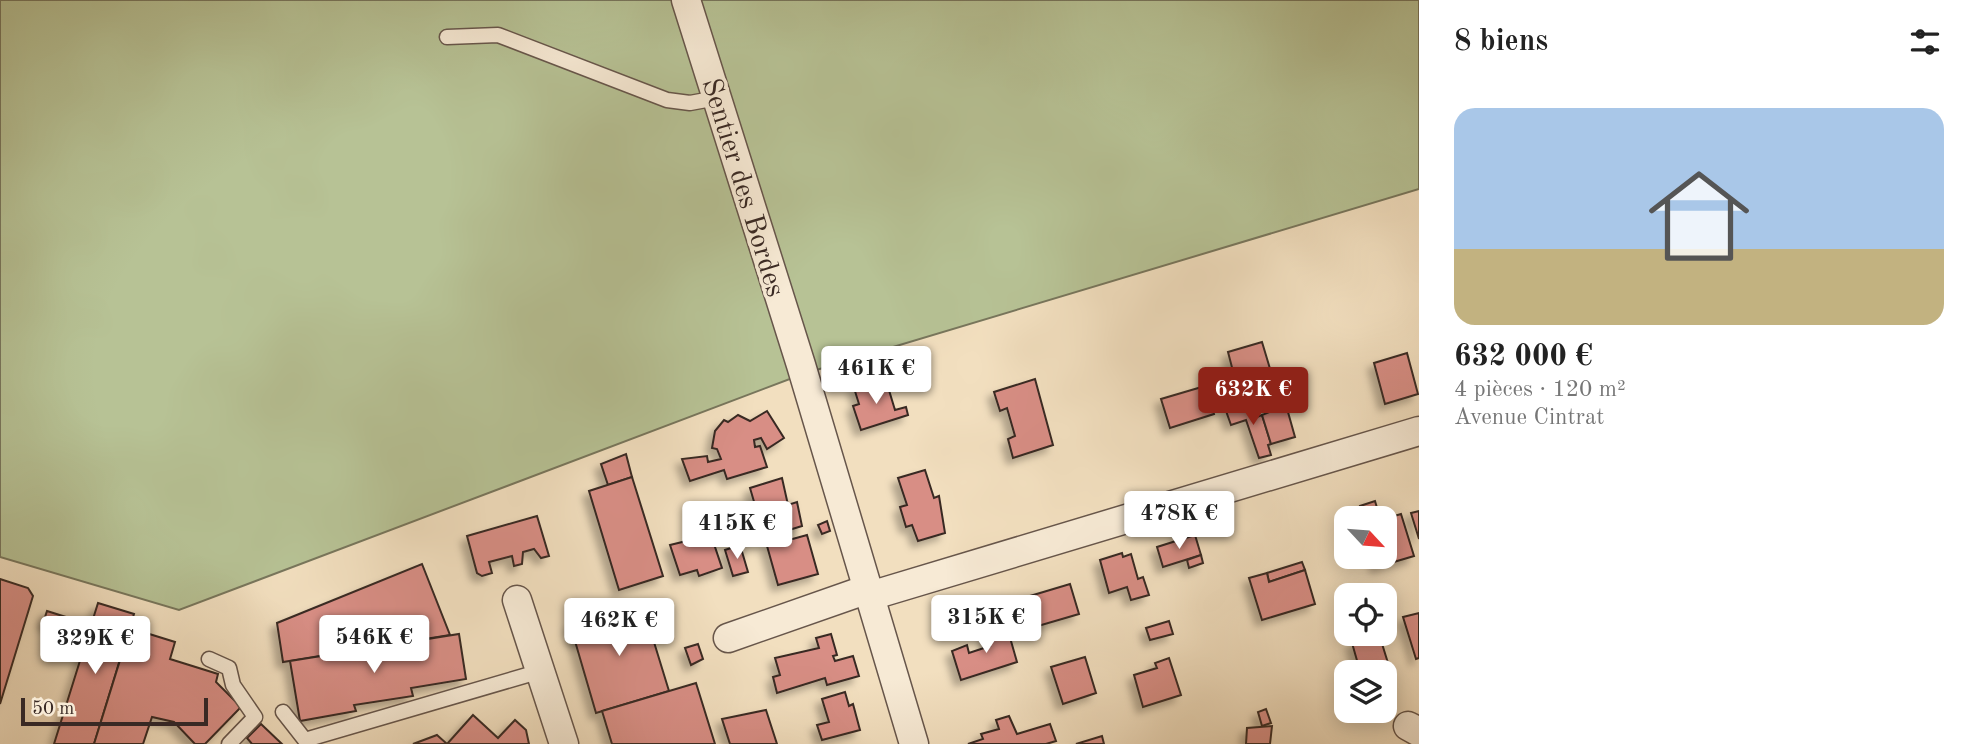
<!DOCTYPE html>
<html lang="fr">
<meta charset="utf-8">
<style>
:root{--surface:#fff;--page:#f6f6f6;--text:#222;--muted:#767676;--accent:#8f2418}
body{margin:0;font-family:"Old Standard TT",serif;background:var(--page);color:var(--text);height:100vh;display:flex;flex-direction:column;font-size:26px;white-space:nowrap}
*{box-sizing:border-box;margin:0}
p{font-size:23px;color:var(--muted)}
.icon{flex:none;width:38px;height:38px;fill:none;stroke:currentColor;stroke-width:2;stroke-linecap:round;stroke-linejoin:round}
.map{position:relative;flex:1;overflow:hidden}
.sheet{display:flex;flex-direction:column;background:var(--surface);width:560px}
.sheet>*{flex:none}
.needle{width:46px;rotate:116deg}
.fabs{position:absolute;left:1334px;top:506px;display:grid;gap:14px}
.fabs a{display:grid;place-items:center;width:63px;height:63px;border-radius:14px;background:var(--surface);box-shadow:0 4px 18px #0003;font-size:35px}
.scale{position:absolute;left:21px;bottom:18px;width:187px;box-sizing:border-box;padding-left:7px;border:4px solid #392924;border-top:0;font-size:19px;line-height:24px;white-space:nowrap;color:#392924;-webkit-text-stroke:5px #f7ead5;paint-order:stroke}
.price{position:absolute;translate:-50% -60px;padding:0 16px;border-radius:7px;background:#fff;color:#222;font-size:23px;line-height:46px;filter:drop-shadow(0 2px 4px #0008)}
.price::after{content:'';position:absolute;left:50%;top:42px;width:21px;height:16px;margin-left:-10px;background:inherit;clip-path:polygon(0 0,100% 0,50% 100%)}
.price.selected{background:var(--accent);color:#fff}
ul{padding:0;list-style:none}
li{display:grid;align-content:center;gap:14px;height:371px;padding:0 35px}
li span{display:grid;place-items:center;height:217px;border-radius:21px;color:#555}
li>.icon{margin-inline-start:auto}
span .icon{width:126px;height:126px;fill:#fffc;stroke-width:1}
li b{font-size:30px}
h2{display:flex;justify-content:space-between;align-items:center;height:84px;padding:0 35px;font-size:30px}
main{display:flex;flex:1;min-height:0}
.map>svg:first-child{display:block}
</style>
<main>
<div class="map">
<svg width="1419" height="744" viewBox="0 0 1419 744">
<defs>
<filter id="shadow"><feDropShadow dx="-6" dy="6" stdDeviation="3.5" flood-color="#0004"/></filter>
</defs>
<rect width="100%" height="100%" fill="#f2dfbf"/>
<filter id="stains"><feTurbulence type="fractalNoise" baseFrequency=".00286" numOctaves="4"/><feColorMatrix values="0 0 0 0 .2 0 0 0 0 .09 0 0 0 0 .02 0 0 0 .5 -.17"/></filter>
<radialGradient id="worn" r=".72"><stop offset=".6" stop-color="#630" stop-opacity="0"/><stop offset="1" stop-color="#630" stop-opacity=".3"/></radialGradient>
<!-- green -->
<polygon fill="#b7c295" stroke="#78765c" stroke-width="2" points="0,0 1419,0 1419,189 803,374 179,610 0,557"/>
<!-- building -->
<g fill="#d88e85" stroke="#392924" stroke-width="2" filter="url(#shadow)">
<polygon points="1262,342 1271,372 1236,383 1228,352"/>
<polygon points="1407,353 1418,394 1385,404 1374,363"/>
<polygon points="1035,379 1053,445 1013,458 1008,439 1015,436 1007,408 1000,411 994,392"/>
<polygon points="876,382 888,387 895,410 906,407 908,415 861,430 853,406 859,404 854,388"/>
<polygon points="1205,386 1214,414 1170,428 1161,399"/>
<polygon points="1253,403 1257,417 1262,415 1271,444 1268,445 1271,455 1259,458 1246,420 1231,425 1226,411"/>
<polygon points="1286,405 1295,437 1271,444 1262,415"/>
<polygon points="767,411 784,438 767,449 761,438 754,440 755,447 760,446 767,467 727,479 724,470 690,481 682,459 707,456 708,462 721,459 717,449 712,448 715,431 724,420 728,422 738,415 750,421"/>
<polygon points="626,454 632,477 608,485 601,464"/>
<polygon points="925,470 934,498 939,496 945,533 918,541 912,525 906,527 900,507 907,505 898,478"/>
<polygon points="632,477 663,576 619,590 589,491"/>
<polygon points="782,478 788,505 797,502 802,526 776,534 772,523 755,529 750,513 755,505 750,488"/>
<polygon points="1375,501 1380,518 1363,518 1360,506"/>
<polygon points="1419,511 1419,539 1411,513"/>
<polygon points="1401,514 1414,556 1377,567 1374,556 1384,556 1384,519"/>
<polygon points="537,516 549,556 541,558 534,549 523,552 522,564 514,566 512,556 489,562 492,573 482,576 477,573 467,536"/>
<polygon points="827,521 830,531 822,534 818,525"/>
<polygon points="711,535 722,568 699,576 697,570 680,575 670,545"/>
<polygon points="807,535 818,574 778,585 767,546"/>
<polygon points="1195,535 1201,555 1163,567 1157,547"/>
<polygon points="740,545 748,572 733,576 725,550"/>
<polygon points="1122,553 1123,557 1131,554 1138,579 1143,577 1149,595 1131,600 1127,587 1109,593 1100,560"/>
<polygon points="1201,555 1203,563 1189,568 1187,560"/>
<polygon points="1302,562 1305,570 1269,582 1267,573"/>
<polygon points="422,564 450,635 283,662 277,623"/>
<polygon points="1305,570 1315,604 1262,620 1249,578 1267,573 1269,582"/>
<polygon points="0,579 28,588 33,596 0,704"/>
<polygon points="1070,584 1079,614 1038,626 1030,596"/>
<polygon points="98,603 134,614 94,744 54,744"/>
<polygon points="642,603 669,691 596,713 570,624"/>
<polygon points="47,611 69,618 65,630 43,623"/>
<polygon points="1419,613 1419,658 1416,659 1403,617"/>
<polygon points="1169,621 1173,634 1150,640 1146,628"/>
<polygon points="1007,627 1017,662 961,680 952,651 967,645 969,653 990,646 986,633"/>
<polygon points="130,628 175,642 170,659 218,674 216,682 241,707 205,744 195,744 174,722 152,717 143,744 94,744"/>
<polygon points="459,634 466,679 411,688 413,696 354,705 356,711 300,721 290,661"/>
<polygon points="831,634 837,655 833,656 835,661 853,656 859,676 827,685 825,678 777,693 773,677 780,675 775,658 819,648 816,638"/>
<polygon points="1379,634 1388,663 1360,671 1352,643"/>
<polygon points="698,644 703,659 691,665 685,648"/>
<polygon points="1085,657 1096,693 1063,704 1051,667"/>
<polygon points="1169,658 1181,695 1143,707 1134,675 1157,668 1155,663"/>
<polygon points="696,683 715,744 612,744 602,711"/>
<polygon points="845,692 849,706 853,704 860,730 822,740 817,725 829,722 822,699"/>
<polygon points="1266,709 1271,723 1262,726 1258,712"/>
<polygon points="766,710 777,744 730,744 722,719"/>
<polygon points="473,715 498,738 515,720 526,730 529,744 447,744"/>
<polygon points="1009,716 1017,734 1050,724 1056,741 1046,744 968,744 983,739 981,734 999,729 996,720"/>
<polygon points="261,724 282,744 252,744 247,738"/>
<polygon points="1272,726 1270,744 1246,744 1247,728"/>
<polygon points="437,735 447,744 413,744"/>
<polygon points="1102,736 1104,744 1076,744"/>
</g>
<g fill="none" stroke-linecap="round" stroke-linejoin="round">
<defs>
<g id="lane">
<polyline points="447,37 498,35 667,100 690,103 717,98"/>
<polyline points="209,659 229,668 233,685 255,717 229,744"/>
<polyline points="283,712 305,740 541,671"/>
</g>
<g id="street">
<polyline points="686,0 801,365 914,744"/>
<polyline points="870,596 1419,431"/>
<polyline points="517,600 564,744"/>
<polyline points="728,638 868,589"/>
<polyline points="1408,726 1419,732"/>
</g>
</defs>
<!-- lane casing -->
<use href="#lane" stroke="#67564b" stroke-width="17"/>
<!-- street casing -->
<use href="#street" stroke="#67564b" stroke-width="31"/>
<!-- lane -->
<use href="#lane" stroke="#f7ead5" stroke-width="14"/>
<!-- street -->
<use href="#street" stroke="#f7ead5" stroke-width="28"/>
</g>
<g text-anchor="middle" stroke-width="7" stroke-linejoin="round" paint-order="stroke">
<!-- street labels -->
<g font-size="28" fill="#392924" stroke="#f7ead5">
<text transform="translate(745 187) rotate(73)" y="10">Sentier des Bordes</text>
</g>
</g>
<rect width="100%" height="100%" filter="url(#stains)"/>
<rect width="100%" height="100%" fill="url(#worn)"/>
</svg>
<div class="fabs">
<a><svg class="needle" viewBox="-14 -14 28 28"><path d="M0-13l5 13h-10z" fill="#e53935"/><path d="M0 13l5-13h-10z" fill="#767676"/></svg></a>
<a><svg class="icon" aria-label="locate" viewBox="0 0 24 24"><circle cx="12" cy="12" r="6"/><path d="M12 2v4M12 18v4M2 12h4M18 12h4"/></svg></a>
<a><svg class="icon" aria-label="layers" viewBox="0 0 24 24"><path d="M12 4l9 5-9 5-9-5zM3 14l9 5 9-5"/></svg></a>
</div>
<div class="scale">50 m</div>
<b class="price" style="left:876px;top:406px">461K €</b>
<b class="price selected" style="left:1253px;top:427px">632K €</b>
<b class="price" style="left:1179px;top:551px">478K €</b>
<b class="price" style="left:737px;top:561px">415K €</b>
<b class="price" style="left:986px;top:655px">315K €</b>
<b class="price" style="left:619px;top:658px">462K €</b>
<b class="price" style="left:374px;top:675px">546K €</b>
<b class="price" style="left:95px;top:676px">329K €</b>
</div>
<section class="sheet">
<h2>8 biens<svg class="icon" aria-label="filters" viewBox="0 0 24 24"><path d="M4 7h16M4 17h16"/><circle cx="9" cy="7" r="2"/><circle cx="15" cy="17" r="2"/></svg></h2>
<ul>
<li><span style="background:linear-gradient(#a9c7e8 65%,#c2b280 0)"><svg class="icon" aria-label="home" viewBox="0 0 24 24"><path d="M3 11l9-7 9 7M6 9v11h12V9"/></svg></span><div><b>632 000 €</b><p>4 pièces · 120 m²</p><p>Avenue Cintrat</p></div></li>
</ul>
</section>
</main>
